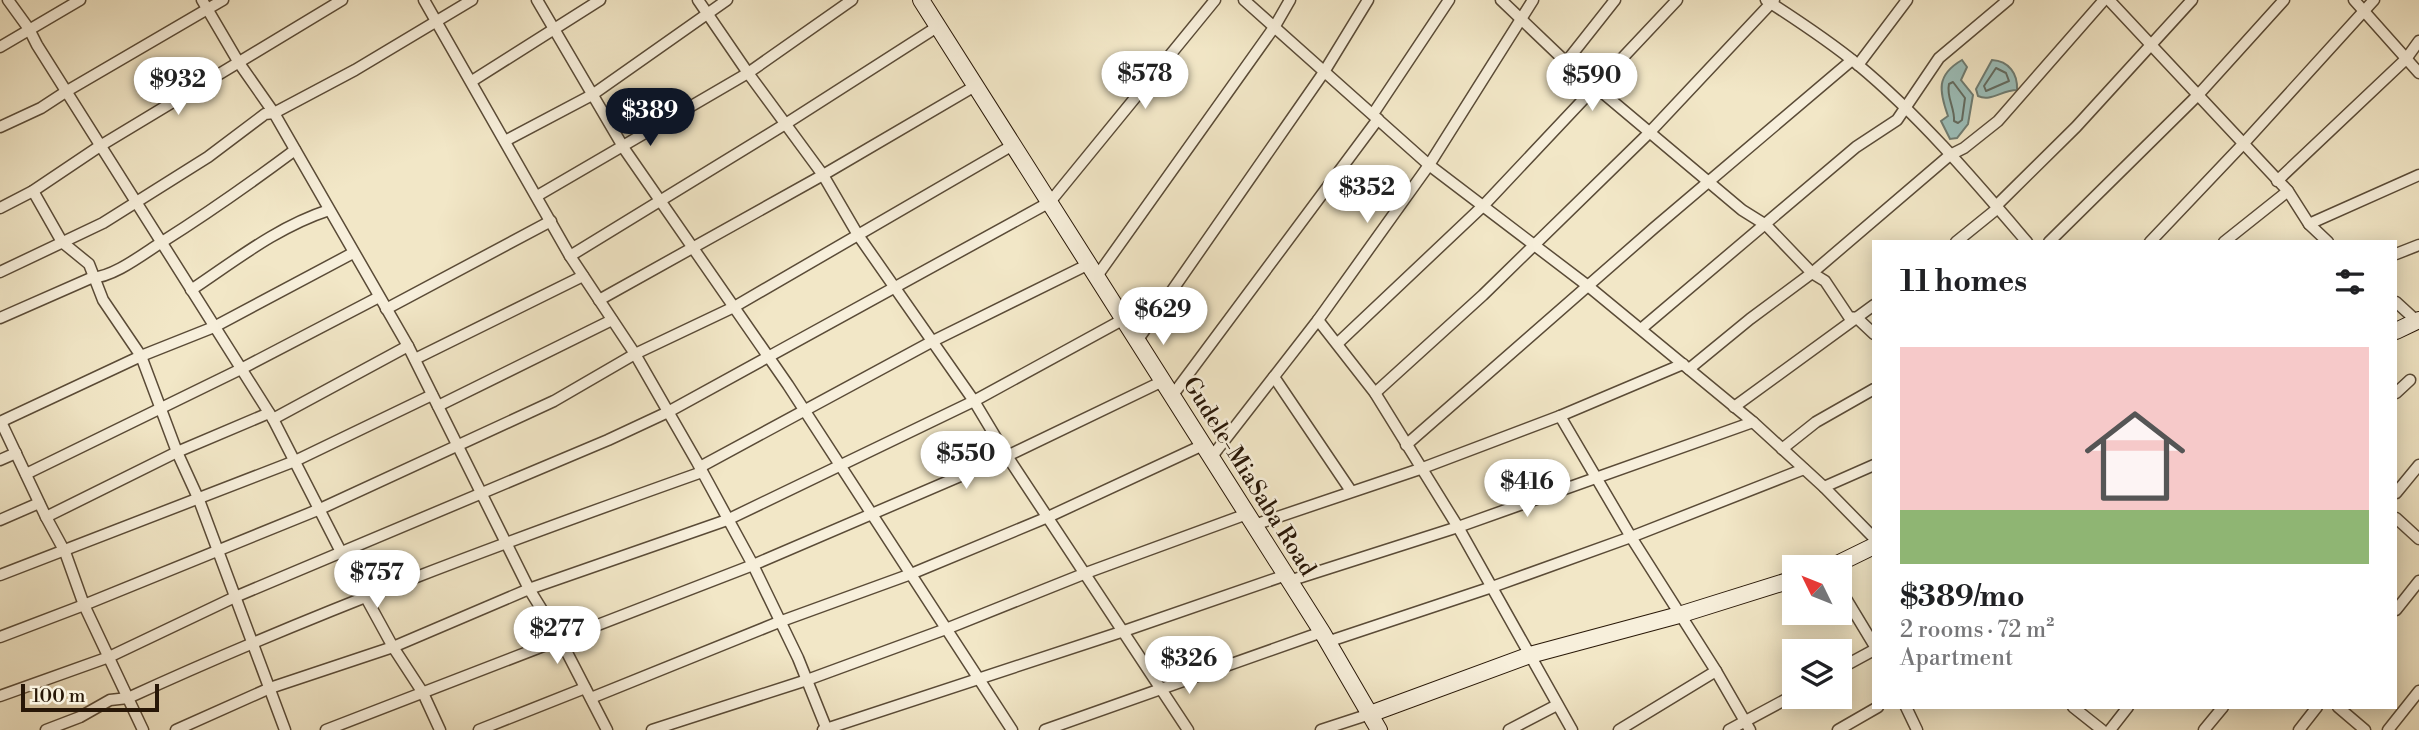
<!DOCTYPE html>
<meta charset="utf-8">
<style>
:root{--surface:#fff;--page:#f2f2f2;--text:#202124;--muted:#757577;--line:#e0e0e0;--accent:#111827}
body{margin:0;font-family:"Libre Bodoni",serif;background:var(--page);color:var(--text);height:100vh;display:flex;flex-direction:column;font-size:26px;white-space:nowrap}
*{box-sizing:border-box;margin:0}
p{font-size:23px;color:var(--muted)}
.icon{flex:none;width:38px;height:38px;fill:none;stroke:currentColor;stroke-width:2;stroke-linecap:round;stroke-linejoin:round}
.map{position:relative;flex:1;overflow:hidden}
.panel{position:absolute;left:1872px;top:240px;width:525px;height:469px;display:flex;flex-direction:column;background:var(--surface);border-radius:0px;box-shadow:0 4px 18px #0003}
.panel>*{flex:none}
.needle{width:46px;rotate:313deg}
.buttons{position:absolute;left:1782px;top:555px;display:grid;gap:14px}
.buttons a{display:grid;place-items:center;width:70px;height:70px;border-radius:0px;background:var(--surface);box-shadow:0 4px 18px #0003;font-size:35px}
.scale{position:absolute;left:21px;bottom:18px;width:138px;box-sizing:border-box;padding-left:7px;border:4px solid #281707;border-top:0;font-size:19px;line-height:24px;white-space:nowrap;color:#281707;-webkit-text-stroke:5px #f7efdb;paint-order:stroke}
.price{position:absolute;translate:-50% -60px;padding:0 16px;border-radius:24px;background:#fff;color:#222;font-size:23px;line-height:46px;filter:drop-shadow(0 2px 4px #0008)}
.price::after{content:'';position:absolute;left:50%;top:42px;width:21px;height:16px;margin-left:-10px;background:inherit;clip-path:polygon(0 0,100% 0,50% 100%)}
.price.on{background:var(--accent);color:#fff}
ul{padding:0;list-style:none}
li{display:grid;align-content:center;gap:14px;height:371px;padding:0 28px}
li+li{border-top:2px solid var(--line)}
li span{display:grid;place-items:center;height:217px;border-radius:0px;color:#555}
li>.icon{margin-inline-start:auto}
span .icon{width:126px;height:126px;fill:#fffc;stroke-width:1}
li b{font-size:30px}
h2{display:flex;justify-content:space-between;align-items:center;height:84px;padding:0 28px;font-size:30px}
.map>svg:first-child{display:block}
</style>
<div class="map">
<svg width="2419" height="730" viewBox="0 0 2419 730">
<rect width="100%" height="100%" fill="#f2e7c7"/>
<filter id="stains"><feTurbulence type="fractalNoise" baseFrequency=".00286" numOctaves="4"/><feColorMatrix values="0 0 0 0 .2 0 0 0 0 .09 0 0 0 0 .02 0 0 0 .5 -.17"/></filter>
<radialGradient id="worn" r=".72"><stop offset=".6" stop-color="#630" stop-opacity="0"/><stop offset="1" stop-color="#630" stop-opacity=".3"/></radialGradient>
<!-- water -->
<g fill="#9cbfba" stroke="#6e7c72" stroke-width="2">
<path d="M 1962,60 L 1967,67 L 1961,80 L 1973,95 L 1968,124 L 1957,138 L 1950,139 L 1941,121 L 1948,116 C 1939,91 1936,75 1962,60 Z"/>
<path d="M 1992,60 C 2009,61 2018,74 2017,90 C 2002,90 1991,102 1978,96 L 1976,89 Z"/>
</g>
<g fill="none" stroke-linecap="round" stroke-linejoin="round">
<!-- shore -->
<g stroke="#626b60" stroke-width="2">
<polygon points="1996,68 2006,73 2009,81 1986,91 1984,86"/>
<path d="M 1953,82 L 1965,98 L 1962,120 L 1958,123 L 1954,121 C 1955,108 1946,97 1949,84 Z"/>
</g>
<defs>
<g id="street">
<polyline points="8,0 29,29 37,45 273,419 341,552 393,647 423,693 440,730"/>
<polyline points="202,0 239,63 274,113 408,346 529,589 727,520 974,401 1124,319"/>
<polyline points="424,0 570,256 635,354 697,462 753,565 798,658 827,730"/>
<polyline points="537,0 625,150 788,385 1012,730"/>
<polyline points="698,0 748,73 823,175 858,235 974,401 1007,456 1188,730"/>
<polyline points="1244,0 1429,165 1588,286 1753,422 1824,487 1874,538"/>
<polyline points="1501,0 1566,62 1742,210 1766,225 1812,273 1825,281 1849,317 1857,318 1874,334"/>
<path d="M 1766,0 C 1797,20 1829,41 1857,64 C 1920,116 1974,180 2027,242"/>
<polyline points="2109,0 2288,191 2309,224 2328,242"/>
<polyline points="2354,0 2419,73"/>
<polyline points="0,47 80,0"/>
<polyline points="1566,62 1615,0"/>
<polyline points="1858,65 1907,0"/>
<polyline points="472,81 600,0"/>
<polyline points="1373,114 1449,0"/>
<polyline points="0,127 41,108 67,91 223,0"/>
<polyline points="505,141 592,95 727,0"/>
<polyline points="2277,181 2406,59 2419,41"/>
<polyline points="33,191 62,242 89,264 103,300 141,356 177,452 199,500 285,730"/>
<polyline points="537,196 748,73 852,0"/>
<polyline points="1996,206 2076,127 2192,0"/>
<polyline points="0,208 33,191 100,146 342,0"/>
<polyline points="2309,224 2419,175"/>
<polyline points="1956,242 1998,208"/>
<polyline points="2049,242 2199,94 2284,0"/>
<polyline points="2150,242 2244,143 2374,0"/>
<polyline points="2224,242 2288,191"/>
<polyline points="2396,254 2419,245"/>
<polyline points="570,256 787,123 937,27"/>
<polyline points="0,272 103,223 208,157 265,114 274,113 355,70 472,0"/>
<polyline points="1097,276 1275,26 1290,0"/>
<path d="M 191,290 C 236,260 277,227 329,210"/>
<polyline points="599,300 823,175 975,86"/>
<polyline points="2396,302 2419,323"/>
<polyline points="386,309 551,221"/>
<path d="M 0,318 L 91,278 C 114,277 143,254 162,242 C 208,213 252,182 295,150"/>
<polyline points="1318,320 1375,393 1458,527 1572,730"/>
<polyline points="1641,329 1856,147 1897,120 1939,58 2008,0"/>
<polyline points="1137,341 1324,72 1368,0"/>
<polyline points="1338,343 1484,205 1677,0"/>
<polyline points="415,359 583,276"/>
<polyline points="1689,369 1750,319 1812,273 1950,155 1964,148 1998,121 2104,0"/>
<polyline points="1274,377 1351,491"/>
<polyline points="1375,393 1483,295 1649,133 1774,0"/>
<polyline points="2396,393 2410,380"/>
<polyline points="1172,396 1378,119"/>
<polyline points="438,406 612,320"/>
<polyline points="1734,407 1874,305"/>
<polyline points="1560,416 1631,537 1716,671 1750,730"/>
<polyline points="273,419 408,346"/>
<polyline points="0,422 141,356 214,327 353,253"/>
<polyline points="1,422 46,517 65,552 84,605 320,509 554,401 635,354 734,307 1013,145"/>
<polyline points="1406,445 1654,228 1852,60"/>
<polyline points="1782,449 1816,422 1874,389"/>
<polyline points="1210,459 1318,320 1429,165 1533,0"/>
<polyline points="0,460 16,453"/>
<polyline points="700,467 933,341 1089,264"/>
<polyline points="26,474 241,369 379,297"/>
<polyline points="1824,487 1874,465"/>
<polyline points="2396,493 2419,465"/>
<polyline points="46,517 177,452 269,413"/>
<polyline points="2396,518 2419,539"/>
<polyline points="0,520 39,503"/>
<polyline points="1254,525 1420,469 1560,416 1683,364"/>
<polyline points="0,575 295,461 432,395"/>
<polyline points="1289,581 1458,527 1753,422"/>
<polyline points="1839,587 1874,645"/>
<polyline points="2396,610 2419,581"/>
<polyline points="0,637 84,605 143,730"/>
<polyline points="1327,642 1492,587 1631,537 1804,469"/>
<polyline points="1839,669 1874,650"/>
<polyline points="0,696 109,657 235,597 608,440 668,412 1050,202 1215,0"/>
<polyline points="591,698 779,622 911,574 1048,517 1203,445"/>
<polyline points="1906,707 1917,730"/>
<polyline points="2073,707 2102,730"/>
<polyline points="2338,707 2365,730"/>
<path d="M 46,730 L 80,717 L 110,700 L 128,698 C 315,612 508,541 702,472"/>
<polyline points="176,730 270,688 393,647 529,589 560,639 607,730"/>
<polyline points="326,730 753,565 1007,456 1163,381"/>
<polyline points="479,730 585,688"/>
<polyline points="652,730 807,680 946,629 1086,573 1247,514"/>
<polyline points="823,730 1124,631 1286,575"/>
<polyline points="1045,730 1322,632"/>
<polyline points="1321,730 1370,714"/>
<polyline points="1509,730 1557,705"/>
<polyline points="1619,730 1716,671"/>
<polyline points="1729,730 1794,695"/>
<polyline points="1838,730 1878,707"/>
<polyline points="2110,730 2128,707"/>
<polyline points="2204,730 2223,707"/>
<polyline points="2299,730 2317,707"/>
<polyline points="2388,730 2419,691"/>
</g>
<g id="secondary">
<polyline points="921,0 1322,632 1379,730"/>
<polyline points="2396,331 2419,320"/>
<polyline points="1831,567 1874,546"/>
<polyline points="1370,714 1530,655 1679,615 1794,579"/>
</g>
</defs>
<!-- street casing -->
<use href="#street" stroke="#5a4b37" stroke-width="13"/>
<!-- secondary casing -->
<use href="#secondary" stroke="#281707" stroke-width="18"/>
<!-- street -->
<use href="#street" stroke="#f7efdb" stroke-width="10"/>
<!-- secondary -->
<use href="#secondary" stroke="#f7efdb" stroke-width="16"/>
</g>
<g text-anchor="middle" stroke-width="5" stroke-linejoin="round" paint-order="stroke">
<!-- street labels -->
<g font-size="23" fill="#281707" stroke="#f7efdb">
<text transform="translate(1250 476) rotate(58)" y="8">Gudele-MiaSaba Road</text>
</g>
</g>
<rect width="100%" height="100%" filter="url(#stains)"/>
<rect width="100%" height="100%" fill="url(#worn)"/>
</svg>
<div class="buttons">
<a><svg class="needle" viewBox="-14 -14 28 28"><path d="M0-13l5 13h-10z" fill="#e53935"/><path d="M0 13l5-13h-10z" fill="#757577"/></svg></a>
<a><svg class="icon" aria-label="layers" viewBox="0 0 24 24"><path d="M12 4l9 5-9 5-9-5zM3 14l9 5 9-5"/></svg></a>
</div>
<div class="scale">100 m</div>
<b class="price" style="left:1145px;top:111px">$578</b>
<b class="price" style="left:1592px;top:113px">$590</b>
<b class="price" style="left:178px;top:117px">$932</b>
<b class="price on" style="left:650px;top:148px">$389</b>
<b class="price" style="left:1367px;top:225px">$352</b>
<b class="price" style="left:1163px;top:347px">$629</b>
<b class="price" style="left:966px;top:491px">$550</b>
<b class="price" style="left:1527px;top:519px">$416</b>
<b class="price" style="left:377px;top:610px">$757</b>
<b class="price" style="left:557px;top:666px">$277</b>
<b class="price" style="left:1189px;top:696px">$326</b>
<section class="panel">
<h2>11 homes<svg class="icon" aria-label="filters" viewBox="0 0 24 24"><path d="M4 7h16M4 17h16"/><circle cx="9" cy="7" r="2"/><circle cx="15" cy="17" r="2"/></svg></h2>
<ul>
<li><span style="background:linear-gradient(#f6c9c9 75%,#8fb573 0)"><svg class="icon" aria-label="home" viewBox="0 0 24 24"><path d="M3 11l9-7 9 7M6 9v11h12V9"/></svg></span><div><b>$389/mo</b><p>2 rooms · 72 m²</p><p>Apartment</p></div></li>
</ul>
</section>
</div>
